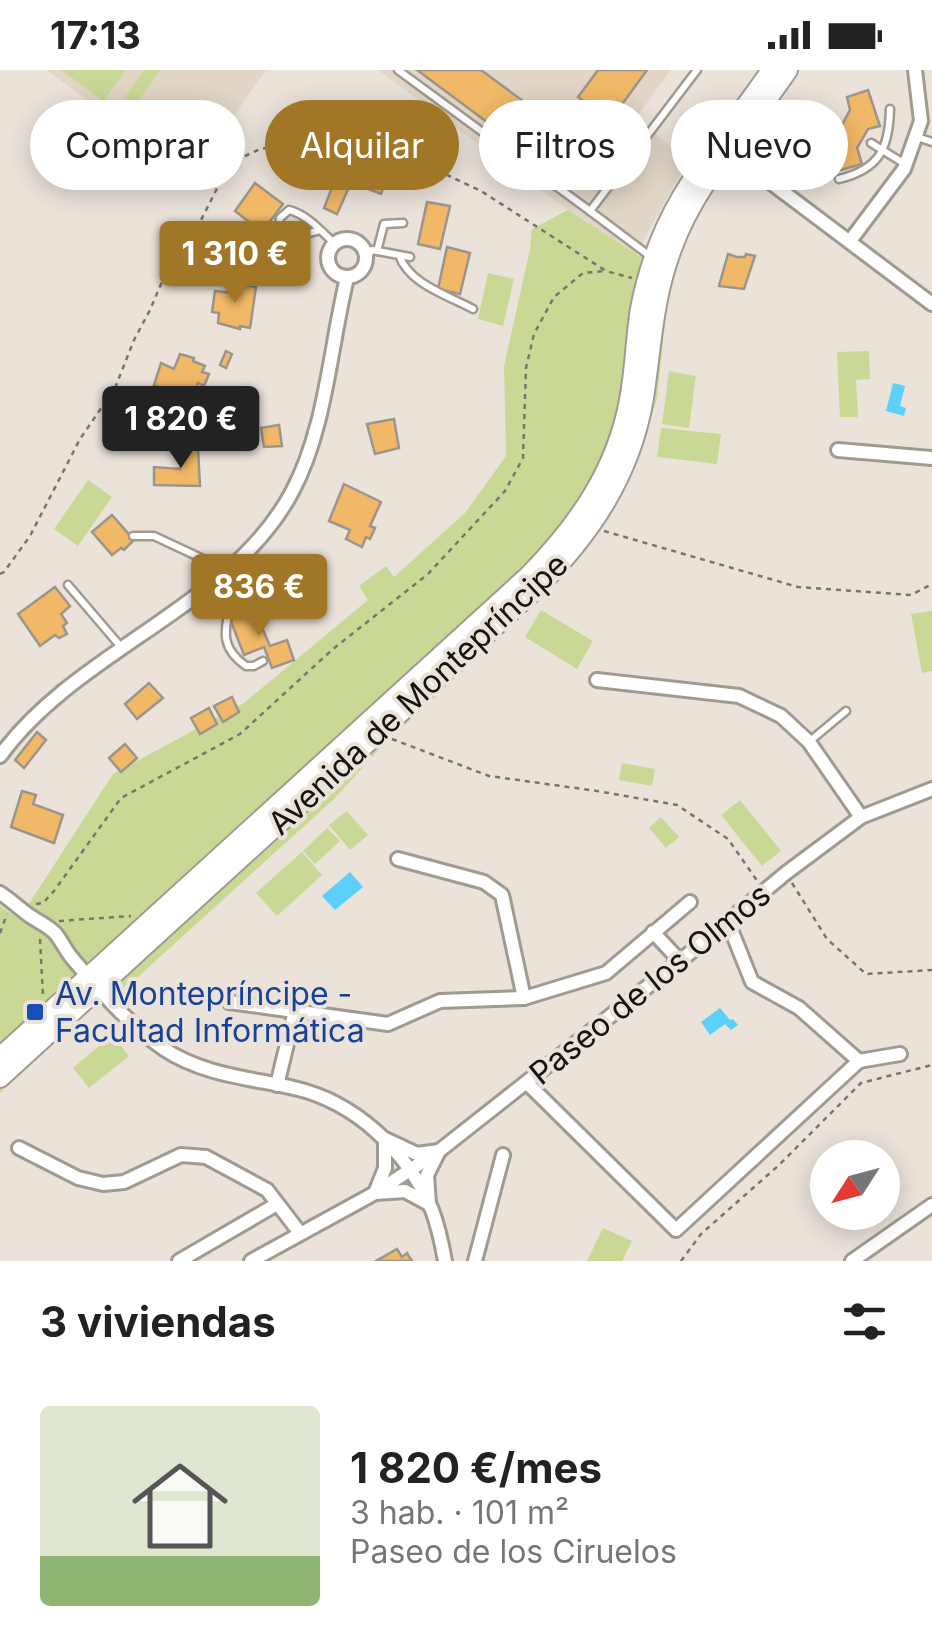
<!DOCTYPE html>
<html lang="es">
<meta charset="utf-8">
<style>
:root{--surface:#fff;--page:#f2f2f2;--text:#222;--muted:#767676;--accent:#a27627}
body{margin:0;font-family:Inter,sans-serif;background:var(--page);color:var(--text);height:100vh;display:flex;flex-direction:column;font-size:38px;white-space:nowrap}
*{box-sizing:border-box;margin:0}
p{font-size:32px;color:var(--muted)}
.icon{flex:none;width:55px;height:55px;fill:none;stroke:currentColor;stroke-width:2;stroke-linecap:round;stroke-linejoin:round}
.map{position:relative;height:1191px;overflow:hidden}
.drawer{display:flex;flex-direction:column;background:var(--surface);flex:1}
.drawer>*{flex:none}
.hud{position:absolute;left:30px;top:30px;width:872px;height:90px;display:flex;gap:20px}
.needle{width:65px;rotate:234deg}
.fabs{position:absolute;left:810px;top:1070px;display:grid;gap:20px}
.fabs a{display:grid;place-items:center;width:90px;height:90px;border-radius:50%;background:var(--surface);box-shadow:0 5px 25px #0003;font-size:50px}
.price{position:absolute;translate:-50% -85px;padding:0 22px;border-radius:10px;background:var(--accent);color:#fff;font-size:32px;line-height:65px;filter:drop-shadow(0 2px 5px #0008)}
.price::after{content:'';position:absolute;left:50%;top:60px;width:30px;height:22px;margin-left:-15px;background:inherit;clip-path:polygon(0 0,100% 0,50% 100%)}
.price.active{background:#222;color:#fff}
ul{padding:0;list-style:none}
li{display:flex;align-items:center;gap:30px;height:250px;padding:0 40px}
li span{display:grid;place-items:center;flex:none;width:280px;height:200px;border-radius:10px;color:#555}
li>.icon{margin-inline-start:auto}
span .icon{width:120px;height:120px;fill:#fffc;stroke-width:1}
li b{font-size:42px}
h2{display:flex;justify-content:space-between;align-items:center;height:120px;padding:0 40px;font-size:42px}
.tag{padding:0 35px;border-radius:45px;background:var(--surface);box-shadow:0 5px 25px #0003;font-size:35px;line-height:90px}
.tag.active{background:var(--accent);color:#fff}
.status{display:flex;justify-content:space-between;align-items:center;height:70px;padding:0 50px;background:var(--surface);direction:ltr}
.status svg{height:28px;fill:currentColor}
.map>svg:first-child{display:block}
</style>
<div class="status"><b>17:13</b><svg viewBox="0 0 49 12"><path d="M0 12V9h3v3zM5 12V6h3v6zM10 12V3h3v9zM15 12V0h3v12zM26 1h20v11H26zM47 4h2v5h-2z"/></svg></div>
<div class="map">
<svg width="932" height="1191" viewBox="0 0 932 1191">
<rect width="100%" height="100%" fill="#ebe3da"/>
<!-- built -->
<g fill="#e2d6c6">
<polygon points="47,0 266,0 190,108"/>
<polygon points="378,0 671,0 637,46 687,92 636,184 568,140"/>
</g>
<!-- green -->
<g fill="#c9d995">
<polygon points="61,0 126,0 103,31"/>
<polygon points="144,0 160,0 126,49 115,42"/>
<polygon points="568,140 670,206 657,329 638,386 591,467 510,558 384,674 334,729 128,916 97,929 0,1023 0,836 19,849 113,704 244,633 368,530 359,516 386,496 394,507 465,443 506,386 504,296 530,179 532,159"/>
<polygon points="488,203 514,209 503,256 478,249"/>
<polygon points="869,281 870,309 856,310 858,347 840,347 837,282"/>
<polygon points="669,301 696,306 689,358 662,354"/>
<polygon points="661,358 721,364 717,394 657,387"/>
<polygon points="88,410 112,427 78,476 54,459"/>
<polygon points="541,540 593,571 577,599 525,567"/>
<polygon points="932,541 932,601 922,603 911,544"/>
<polygon points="622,693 655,699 652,716 619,710"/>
<polygon points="740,730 781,781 762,796 721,745"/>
<polygon points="347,741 368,765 350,780 329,755"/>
<polygon points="661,747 679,767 666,778 649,758"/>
<polygon points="327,758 340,771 315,794 303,781"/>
<polygon points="302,782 322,805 277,846 256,823"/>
<polygon points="112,965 129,986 89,1018 73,998"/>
<polygon points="603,1158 632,1171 622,1191 587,1191"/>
</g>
<!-- water -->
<g fill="#5cd0f9">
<polygon points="893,313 905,316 900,336 906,338 904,346 886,341"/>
<polygon points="350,802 363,817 335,840 322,826"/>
<polygon points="720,938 730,950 733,949 738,955 731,960 725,954 710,965 701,952"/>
</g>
<!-- building -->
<g fill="#f1b967" stroke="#9c958c" stroke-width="2.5">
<polygon points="417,0 481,0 592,82 569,113"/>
<polygon points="598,0 647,0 610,51 578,27"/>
<polygon points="868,20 880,56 868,59 857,78 862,94 827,104 818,78 831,75 850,40 847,27"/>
<polygon points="339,100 354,106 337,144 324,138"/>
<polygon points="372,108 385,113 381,124 368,119"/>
<polygon points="255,113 283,134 262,162 235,141"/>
<polygon points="427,132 450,136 440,179 418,174"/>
<polygon points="447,177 470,183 460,224 438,219"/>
<polygon points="728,184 737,187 745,187 746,184 755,186 744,219 719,216"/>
<polygon points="235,213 256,217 250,258 240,256 240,259 218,253 219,243 212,242 215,221 233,223"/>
<polygon points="226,281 232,284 226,298 220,295"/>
<polygon points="180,284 194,288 193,291 205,296 202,302 209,304 204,316 198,313 195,321 198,322 193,332 190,331 183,345 170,339 176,325 154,315 161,293 174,299"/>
<polygon points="146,320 160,326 153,341 139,334"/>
<polygon points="394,349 399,378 375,384 367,354"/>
<polygon points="279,355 282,376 264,377 261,358"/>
<polygon points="181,379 198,379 200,416 154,415 154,397 180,399"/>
<polygon points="344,414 381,432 370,456 375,458 370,469 366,467 362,477 346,469 350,460 329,451"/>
<polygon points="112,445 134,470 124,480 121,478 112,485 92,462"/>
<polygon points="55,517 70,536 61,544 67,553 63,556 67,564 59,568 55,565 40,576 18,544"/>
<polygon points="254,539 270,576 287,570 294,590 272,598 264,577 244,585 230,549"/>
<polygon points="149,613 163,628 137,649 125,634"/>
<polygon points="232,627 239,642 223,652 214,636"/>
<polygon points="209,638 217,654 200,664 191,648"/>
<polygon points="37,662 46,670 24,698 15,690"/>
<polygon points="125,674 137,688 121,702 109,688"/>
<polygon points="22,721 36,725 33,734 63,745 54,773 11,757"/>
<polygon points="397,1179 402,1187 407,1183 412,1191 376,1191"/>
</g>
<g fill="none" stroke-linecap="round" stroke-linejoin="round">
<defs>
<g id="service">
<polyline points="398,0 590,141"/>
<polyline points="917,67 932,72"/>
<polyline points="871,73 905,94"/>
<path d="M 839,109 C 880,99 889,78 890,39"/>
<path d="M 320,160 C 306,164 292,169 278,161 L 280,148 L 289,140 C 308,145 321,161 335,174"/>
<polyline points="377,181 384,154 403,153"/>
<path d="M 399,185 C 409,214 447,225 473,239"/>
<polyline points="367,187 372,180 410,187"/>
<polyline points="651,187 590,141 697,0"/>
<polyline points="133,466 154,466 216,495 223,501"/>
<path d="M 222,505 C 247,537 202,565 246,596 L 254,596 L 263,591"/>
<polyline points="68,515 121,577"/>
<polyline points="810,671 846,641"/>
</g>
<g id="minor">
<polyline points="722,76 932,234"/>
<circle cx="347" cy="188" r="19"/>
<polyline points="850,171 904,99 921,51 915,0"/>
<polyline points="838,380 932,388"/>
<polyline points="597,610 739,626 781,646 809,672 861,747"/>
<path d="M 0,686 C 78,579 230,538 292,422 C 326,359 330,277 347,208"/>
<polyline points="398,789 484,812 502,825 524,928"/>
<path d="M 0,823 C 11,830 20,839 30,846 C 39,852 47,855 55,863 C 62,871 65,880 72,888 C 99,920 129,955 164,979 C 203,1005 250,1008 294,1018 C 356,1032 408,1082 432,1140 C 438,1156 442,1174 445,1191"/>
<polyline points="728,852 752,912 799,938 859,991 900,984"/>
<polyline points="653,862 680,891"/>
<polyline points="229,932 388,954 440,931 524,928 606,903 690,832"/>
<polyline points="527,1013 676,1160 859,991"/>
<polyline points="277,1015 295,941"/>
<polygon points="385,1069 417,1084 439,1081 427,1105 429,1134 405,1121 375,1123 385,1098"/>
<polyline points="19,1078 78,1108 103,1114 124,1112 181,1085 206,1087 267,1120 300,1163"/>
<polyline points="179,1191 277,1134"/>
<polyline points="251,1191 375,1123 439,1081 680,891 786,803 861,747 932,719"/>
<polyline points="475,1191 503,1085"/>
<polyline points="852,1191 932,1135"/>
</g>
<g id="tertiary">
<path d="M 0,987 L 528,506 C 577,456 616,401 629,330 C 635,300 635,269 640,239 C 644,217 651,194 659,173 C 684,108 733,57 771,0"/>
<path d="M 0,1008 L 537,518 C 591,464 631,405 644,328 C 652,276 653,230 672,179 C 696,111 749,59 788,0"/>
</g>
</defs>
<!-- service casing -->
<use href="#service" stroke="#a09a90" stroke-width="11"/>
<!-- minor casing -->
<use href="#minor" stroke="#a09a90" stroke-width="18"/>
<!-- tertiary casing -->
<use href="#tertiary" stroke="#a09a90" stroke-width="22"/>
<!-- path -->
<g stroke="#79746e" stroke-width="2.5" stroke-dasharray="5 5" stroke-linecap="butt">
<polyline points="604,461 798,517 911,525 932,514"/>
<polyline points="0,504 4,502 30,466 80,369 115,318 134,270 150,240 172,188 201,150 230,93 260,79 303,71 359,72 395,87 428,96 481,121 606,201 632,208"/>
<polyline points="392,669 489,706 597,721 677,735 728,769 758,812"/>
<polyline points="792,813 827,869 866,904 932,900"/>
<polyline points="36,834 43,833 54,821 121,728 240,664 333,579 428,504 505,421 523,388 526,298 534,264 554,227 583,203 606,201"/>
<polyline points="59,851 131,846"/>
<polyline points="0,863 7,844"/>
<polyline points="40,869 43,926"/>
<polyline points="681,1191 701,1164 779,1095 861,1013 932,995"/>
</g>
<!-- service -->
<use href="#service" stroke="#fff" stroke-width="6"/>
<!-- minor -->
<use href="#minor" stroke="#fff" stroke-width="12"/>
<!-- tertiary -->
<use href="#tertiary" stroke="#fff" stroke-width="18"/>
</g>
<!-- markers -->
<rect fill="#1a4fb4" stroke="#ebe3da" stroke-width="4" x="25" y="932" width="20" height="20" rx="5"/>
<g text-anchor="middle" stroke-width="8" stroke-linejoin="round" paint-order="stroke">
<!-- street labels -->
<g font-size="32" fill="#15120f" stroke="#ebe3da">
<text transform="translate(418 624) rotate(-43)" y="11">Avenida de Montepríncipe</text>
<text transform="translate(650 914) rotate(-39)" y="11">Paseo de los Olmos</text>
</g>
<!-- transit labels -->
<g font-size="32" fill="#164399" stroke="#ebe3da" text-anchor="start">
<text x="55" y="935">Av. Montepríncipe -<tspan x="55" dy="37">Facultad Informática</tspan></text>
</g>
</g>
</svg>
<div class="fabs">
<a><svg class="needle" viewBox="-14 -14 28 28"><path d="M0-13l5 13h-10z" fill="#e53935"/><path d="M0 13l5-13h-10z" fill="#767676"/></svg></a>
</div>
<b class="price" style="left:235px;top:236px">1 310 €</b>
<b class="price active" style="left:181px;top:401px">1 820 €</b>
<b class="price" style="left:259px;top:569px">836 €</b>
<div class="hud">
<a class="tag">Comprar</a>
<a class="tag active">Alquilar</a>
<a class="tag">Filtros</a>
<a class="tag">Nuevo</a>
</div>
</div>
<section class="drawer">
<h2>3 viviendas<svg class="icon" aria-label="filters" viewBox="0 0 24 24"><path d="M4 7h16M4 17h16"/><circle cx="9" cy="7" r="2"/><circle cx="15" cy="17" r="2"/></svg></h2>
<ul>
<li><span style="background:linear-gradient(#dfe7d0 75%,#8fb573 0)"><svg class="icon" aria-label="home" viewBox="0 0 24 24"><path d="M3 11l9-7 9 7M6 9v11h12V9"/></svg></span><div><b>1 820 €/mes</b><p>3 hab. · 101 m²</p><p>Paseo de los Ciruelos</p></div></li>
</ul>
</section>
